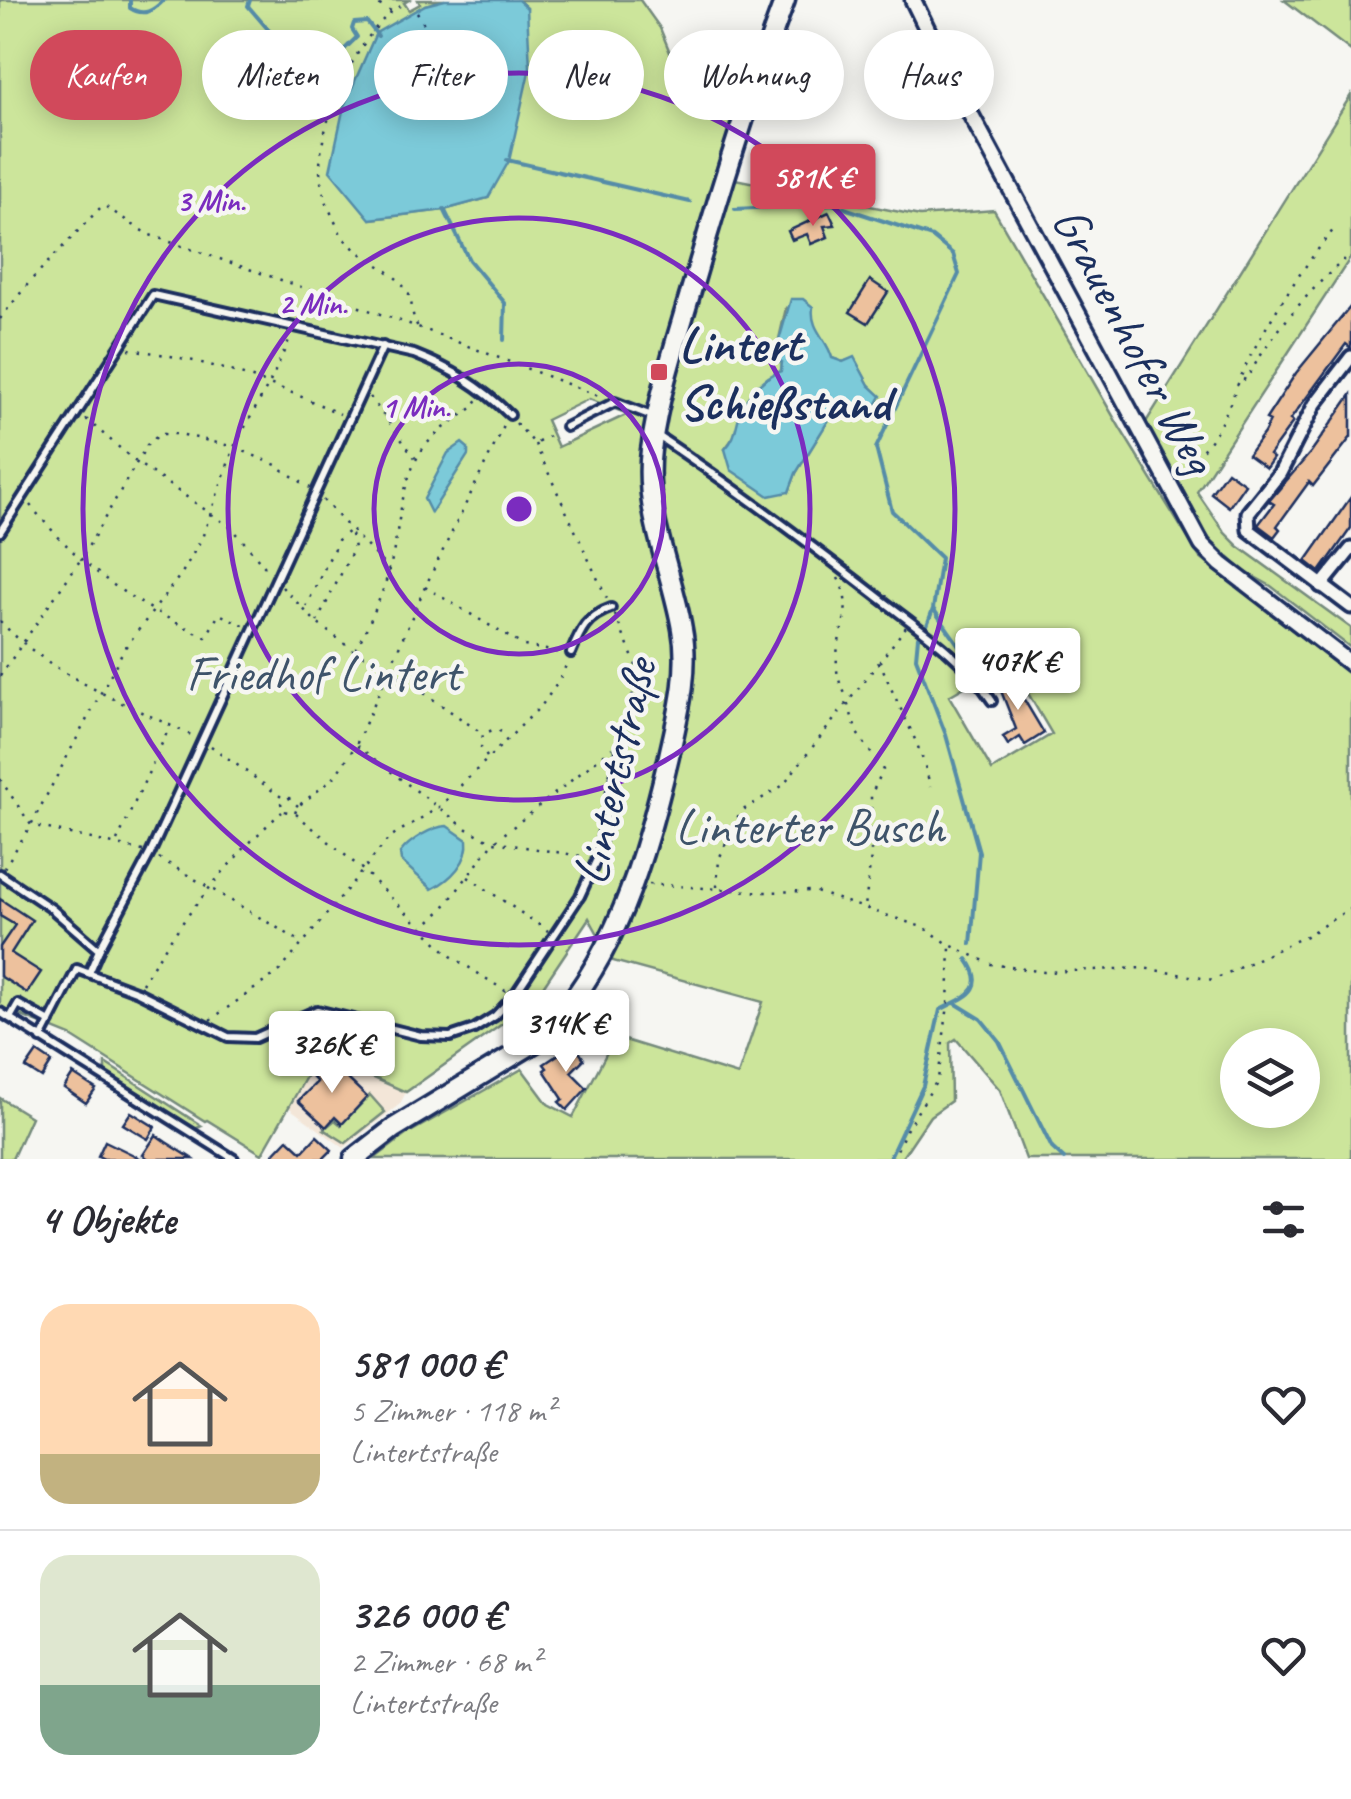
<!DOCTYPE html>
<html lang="de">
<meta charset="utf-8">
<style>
:root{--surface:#fff;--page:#f2f2f3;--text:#2b2b33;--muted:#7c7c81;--line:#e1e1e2;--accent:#d1495b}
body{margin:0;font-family:Caveat,sans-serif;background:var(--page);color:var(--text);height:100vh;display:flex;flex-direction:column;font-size:38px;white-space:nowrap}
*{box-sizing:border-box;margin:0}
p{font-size:32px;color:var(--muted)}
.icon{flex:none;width:55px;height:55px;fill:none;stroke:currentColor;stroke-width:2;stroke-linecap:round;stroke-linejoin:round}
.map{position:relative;height:1159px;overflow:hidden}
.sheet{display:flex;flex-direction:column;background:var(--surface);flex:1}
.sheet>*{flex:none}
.guide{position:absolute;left:30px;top:30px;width:1292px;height:90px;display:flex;gap:20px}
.buttons{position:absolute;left:1220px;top:1028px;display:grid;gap:20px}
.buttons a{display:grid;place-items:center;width:100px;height:100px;border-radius:50%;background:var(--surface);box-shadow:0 5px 25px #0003;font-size:50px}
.price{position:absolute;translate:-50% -85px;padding:0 22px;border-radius:10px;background:#fff;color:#222;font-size:32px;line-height:65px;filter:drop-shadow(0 2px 5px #0008)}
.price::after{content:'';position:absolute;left:50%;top:60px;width:30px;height:22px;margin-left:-15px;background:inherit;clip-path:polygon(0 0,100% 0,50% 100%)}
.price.selected{background:var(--accent);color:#fff}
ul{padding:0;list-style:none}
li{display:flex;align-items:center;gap:30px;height:250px;padding:0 40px}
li+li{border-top:2px solid var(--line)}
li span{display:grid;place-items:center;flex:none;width:280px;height:200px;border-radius:30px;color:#555}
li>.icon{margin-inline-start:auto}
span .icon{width:120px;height:120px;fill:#fffc;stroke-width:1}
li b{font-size:42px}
h2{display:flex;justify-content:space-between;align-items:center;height:120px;padding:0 40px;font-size:42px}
.chip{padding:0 35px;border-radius:45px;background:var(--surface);box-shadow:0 5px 25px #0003;font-size:35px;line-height:90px}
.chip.selected{background:var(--accent);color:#fff}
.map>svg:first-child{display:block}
</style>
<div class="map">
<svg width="1351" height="1159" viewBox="0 0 1351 1159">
<rect width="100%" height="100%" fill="#f6f6f2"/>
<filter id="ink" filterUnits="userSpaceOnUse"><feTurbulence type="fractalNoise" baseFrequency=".01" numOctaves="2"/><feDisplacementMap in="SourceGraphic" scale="20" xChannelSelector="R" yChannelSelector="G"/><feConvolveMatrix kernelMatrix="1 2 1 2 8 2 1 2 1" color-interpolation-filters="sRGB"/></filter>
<g filter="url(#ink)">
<!-- built -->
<polygon fill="#f3e6d8" points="319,1053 406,1092 400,1104 344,1148 288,1107"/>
<!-- green -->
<g fill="#cce59b" stroke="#748a7c" stroke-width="2.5" fill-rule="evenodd">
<path d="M 0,0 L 409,0 L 404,3 L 409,10 L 420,4 L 418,0 L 445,0 L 425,5 L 417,12 L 371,219 L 444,210 L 488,198 L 527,8 L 518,0 L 640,0 L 660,28 L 680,77 L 750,111 L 730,178 L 920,216 L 994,210 L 1120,428 L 1200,558 L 1351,676 L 1351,1159 L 1026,1159 L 1000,1090 L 956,1039 L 950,1043 L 951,1101 L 930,1116 L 901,1159 L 374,1159 L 407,1134 L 522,1069 L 548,1104 L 573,1117 L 615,1037 L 738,1075 L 763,1002 L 613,961 L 589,918 L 532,1003 L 406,1092 L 319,1054 L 262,1154 L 207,1120 L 205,1121 L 71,1036 L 2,1008 L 0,1011 ZM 786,308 L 812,318 C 815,334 828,342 832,358 L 843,362 L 854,358 L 869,385 L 880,396 L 873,411 L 838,404 L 796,473 L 789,492 L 725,449 L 781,371 L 782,361 L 774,361 ZM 589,399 L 628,414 L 558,447 L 546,420 ZM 1009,661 L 1052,734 L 992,770 L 949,696 ZM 1238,1045 L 1302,1045 L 1302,1110 L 1238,1110 Z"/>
<polygon points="1284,0 1351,0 1351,51"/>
<polygon points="1351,95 1351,257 1197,492 1225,533 1238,546 1351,628 1351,648 1271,586 1242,570 1212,542 1193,516 1146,422"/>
<polygon points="105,1063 202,1126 192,1130 105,1074"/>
<polygon points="370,1095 385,1112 346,1143 324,1129 335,1120 341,1125"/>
<polygon points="0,1098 31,1117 12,1159 0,1159"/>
</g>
<!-- water -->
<g fill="#7ccad9" stroke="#558ca8" stroke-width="2.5">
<polygon points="445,0 518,0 527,8 530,67 509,161 488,198 444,210 370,219 330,171 344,106 376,33 425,5"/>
<path d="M 791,299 L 803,299 L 813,307 C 810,330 827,338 832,358 L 843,362 L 854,357 L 869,385 L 881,396 L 873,411 L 850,404 L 838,405 L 796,473 L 789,492 L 769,496 L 731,470 L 725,449 C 737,437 735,426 741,411 C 747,394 765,376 781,371 L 782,362 L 773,361 Z"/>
<polygon points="462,443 468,448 468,455 431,513 424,499 448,453"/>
<path d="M 447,826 L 467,840 C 470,861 450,880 432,889 L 401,861 L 400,853 C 410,840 431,827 447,826 Z"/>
</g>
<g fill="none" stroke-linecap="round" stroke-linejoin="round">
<!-- stream -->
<g stroke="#558ca8" stroke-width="4">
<path d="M 130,0 L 130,8 C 144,17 153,11 164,0"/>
<path d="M 250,0 L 248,6 L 278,41 L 292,73 C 317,82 340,53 357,37 L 352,29 L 354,23 L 367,22 L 378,36"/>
<polyline points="507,160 690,202"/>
<polyline points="444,209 469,260 505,303 504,340"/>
<polyline points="735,209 832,204 932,237 953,254 959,274 876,448 892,511 941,558 933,609 926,628"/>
<polyline points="934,610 975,668"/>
<polyline points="918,637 916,658 946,735 979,852 971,944"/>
<polyline points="955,1003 981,1019 999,1041 1052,1148 1064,1159"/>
<path d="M 889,1159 L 923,1086 L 940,1010 C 961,998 991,992 967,959"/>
</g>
</g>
<!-- building -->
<g fill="#edc19d" stroke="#1b2f5e" stroke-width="2.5">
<polygon points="829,212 835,225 824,226 828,237 811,244 807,234 792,240 788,231"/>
<polygon points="870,280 888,292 868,323 850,312"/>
<polygon points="1351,306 1351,348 1346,344 1290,420 1293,422 1269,455 1273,458 1266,468 1248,455 1264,433 1270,421 1266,419 1296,373"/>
<polygon points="1351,395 1351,437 1313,486 1309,482 1277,526 1280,529 1274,537 1258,525 1274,504 1269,501 1311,452"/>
<polygon points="1227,471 1245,484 1229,507 1211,493"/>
<polygon points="1351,497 1351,528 1320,572 1306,561"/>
<polygon points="1007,671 1044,733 1025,745 1020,737 1008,745 1003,737 1016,729 996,678"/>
<polygon points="0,899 32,920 11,953 41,972 27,993 0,976 0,947 15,925 0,916"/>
<polygon points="574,1044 584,1059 571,1072 587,1088 567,1110 559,1102 563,1099 544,1070 547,1068 544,1064"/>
<polygon points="37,1052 52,1062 42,1078 26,1068"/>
<polygon points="329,1061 367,1097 342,1124 335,1117 326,1127 298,1101 317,1082 313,1078"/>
<polygon points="73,1074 96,1089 86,1103 64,1088"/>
<polygon points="131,1112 155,1127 148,1139 123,1124"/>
<polygon points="156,1135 166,1142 193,1159 149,1159 143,1155"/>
<polygon points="317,1136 332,1150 323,1159 269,1159 288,1139 302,1152"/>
<polygon points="105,1141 142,1159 104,1159 98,1156"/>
</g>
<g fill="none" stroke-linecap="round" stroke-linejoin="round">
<defs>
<g id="service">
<polyline points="566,427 615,402 652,416"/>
<path d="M 655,434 C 730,484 802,538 873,593 C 915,626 963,656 992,701"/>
<path d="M 0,532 L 153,295 L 414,354 C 452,369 480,386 510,415"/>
<path d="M 571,653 C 581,629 586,617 611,608"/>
<polyline points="0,874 52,909 99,950 89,973"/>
<polyline points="99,950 150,854 383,346"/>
<polyline points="0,1012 234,1159"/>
<polyline points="10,1018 18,1004 50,1022"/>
<polyline points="41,1039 77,969 138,992 228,1037 255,1038 317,1010 421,1036 450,1037 474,1029 495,1016 513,997 580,896 597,859 623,740"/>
</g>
<g id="minor">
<polyline points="1351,357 1315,404 1280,473 1248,513 1249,530 1351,607"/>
<polyline points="1321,586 1351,549"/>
</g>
<polyline id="tertiary" points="913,0 948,72 1202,545 1221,564 1351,664"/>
<path id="secondary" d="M 354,1159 L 394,1128 L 537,1041 C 615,966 645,857 669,756 C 678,715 690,671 682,629 C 672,570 643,512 651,450 C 659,391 679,332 696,274 C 723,181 751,90 785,0"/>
</defs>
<!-- service casing -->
<use href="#service" stroke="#1b2f5e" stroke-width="14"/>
<!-- minor casing -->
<use href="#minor" stroke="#1b2f5e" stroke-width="19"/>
<!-- tertiary casing -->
<use href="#tertiary" stroke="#1b2f5e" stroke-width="21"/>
<!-- secondary casing -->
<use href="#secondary" stroke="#1b2f5e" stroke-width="25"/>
<!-- path -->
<g stroke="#1b2f5e" stroke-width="2.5" stroke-dasharray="2.5 8" stroke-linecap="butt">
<polyline points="370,0 391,11"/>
<path d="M 400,6 C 357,32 313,131 321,181 C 323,197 333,218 340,232 C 350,252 382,264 398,280 C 418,300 407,308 418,327"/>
<polyline points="417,12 424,24"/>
<polyline points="0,319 31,280 103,205 147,234 418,327 604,398"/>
<path d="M 129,349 C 208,360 267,380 340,414"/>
<path d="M 1243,379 L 1246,380 C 1272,333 1310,288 1351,254"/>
<polyline points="370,397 416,459"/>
<polyline points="86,419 136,462 233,529 270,573"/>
<polyline points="516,423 535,444 556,432"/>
<polyline points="535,444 607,599"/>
<path d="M 1178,469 C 1224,443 1229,396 1252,353 C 1275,310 1304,265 1335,228"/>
<polyline points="323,500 389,570"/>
<path d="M 30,505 C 85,571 129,601 206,637 L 219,614 L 244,625"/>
<path d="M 838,578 C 857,614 834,632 837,668 C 837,679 843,690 848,699"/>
<polyline points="282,587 317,623 354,651 388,668 483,734"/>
<polyline points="425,587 524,646 562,653"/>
<polyline points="306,607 338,540 350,530 354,548 317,622"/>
<polyline points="615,615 638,670 625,731"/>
<path d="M 0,621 C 52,677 127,704 195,737"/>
<path d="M 906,627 L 880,661 C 895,704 922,742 930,787"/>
<path d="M 356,649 C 369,624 381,599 389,571 C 400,532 399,479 425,446 C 438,430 457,419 473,407 L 478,399"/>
<polyline points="0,676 81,559 147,445 160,434 180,434 234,447 276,465 310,488"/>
<polyline points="848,704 857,733 883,770 871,795 871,856 865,907"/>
<polyline points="211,746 284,799"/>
<polyline points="357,746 467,829 494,842 587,857"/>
<polyline points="487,757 481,748 483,734 495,729 508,735"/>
<polyline points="0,779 31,825 143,851"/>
<polyline points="298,806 289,798 281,803 283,811 295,813 298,806 333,779 356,745 425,587 506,422"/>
<polyline points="296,814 364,871 451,956 507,992"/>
<polyline points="117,841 170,726"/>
<polyline points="159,858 303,943"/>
<polyline points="4,868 31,825 124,649 182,573 202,538 234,447 270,382 291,336"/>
<polyline points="468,877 548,931"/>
<polyline points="649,884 762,892 813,891 925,928 950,945 991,964 1044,972 1143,968 1213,980 1306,936 1351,908"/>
<polyline points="717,887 719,859 740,812 782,786 880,661"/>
<polyline points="422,928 442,910 494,842 612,748"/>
<path d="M 142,984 C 175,927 232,855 282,812"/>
<polyline points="210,1020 280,971 390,837 438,808 542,705 559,681 568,661"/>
<polyline points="893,1159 906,1130 938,1079 948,1005 950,947"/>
</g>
<!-- service -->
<use href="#service" stroke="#f6f6f2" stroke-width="6"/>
<!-- minor -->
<use href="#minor" stroke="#f6f6f2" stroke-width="11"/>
<!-- tertiary -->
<use href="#tertiary" stroke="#f6f6f2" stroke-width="14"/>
<!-- secondary -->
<use href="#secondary" stroke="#f6f6f2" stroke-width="18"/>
</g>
</g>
<!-- distance rings -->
<g fill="none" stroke="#7b2cbf" stroke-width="5">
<circle cx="519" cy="509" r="145"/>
<circle cx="519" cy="509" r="291"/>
<circle cx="519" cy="509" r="436"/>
</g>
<!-- markers -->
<rect fill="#d1495b" stroke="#f6f6f2" stroke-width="4" x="649" y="362" width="20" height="20" rx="5"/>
<g text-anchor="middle" stroke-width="9" stroke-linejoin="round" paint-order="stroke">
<!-- street labels -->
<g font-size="50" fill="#1b2f5e" stroke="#f6f6f2">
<text transform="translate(1136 339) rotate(62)" y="18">Grauenhofer Weg</text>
<text transform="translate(613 771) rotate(-77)" y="18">Lintertstraße</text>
</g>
<!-- poi labels -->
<g font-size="50" font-weight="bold" fill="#1b2f5e" stroke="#f6f6f2" text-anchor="start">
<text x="679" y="361">Lintert<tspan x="679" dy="58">Schießstand</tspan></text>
</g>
<!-- park labels -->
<g font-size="50" fill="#3e536a" stroke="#f6f6f2">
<text x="323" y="690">Friedhof Lintert</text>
<text x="810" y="843">Linterter Busch</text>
</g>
</g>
<circle cx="519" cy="509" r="15" fill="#7b2cbf" stroke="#f6f6f2" stroke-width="5"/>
<g font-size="30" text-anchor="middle" font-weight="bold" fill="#7b2cbf" stroke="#f6f6f2" stroke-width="9" stroke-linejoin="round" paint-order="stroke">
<text x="211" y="211">3 Min.</text>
<text x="313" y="314">2 Min.</text>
<text x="416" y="417">1 Min.</text>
</g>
</svg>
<div class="buttons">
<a><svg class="icon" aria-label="layers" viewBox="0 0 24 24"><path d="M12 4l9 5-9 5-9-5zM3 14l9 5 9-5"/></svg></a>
</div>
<b class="price selected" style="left:813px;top:229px">581K €</b>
<b class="price" style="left:1018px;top:713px">407K €</b>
<b class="price" style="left:566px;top:1075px">314K €</b>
<b class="price" style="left:332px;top:1096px">326K €</b>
<div class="guide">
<a class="chip selected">Kaufen</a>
<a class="chip">Mieten</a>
<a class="chip">Filter</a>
<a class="chip">Neu</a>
<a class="chip">Wohnung</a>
<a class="chip">Haus</a>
</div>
</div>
<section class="sheet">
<h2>4 Objekte<svg class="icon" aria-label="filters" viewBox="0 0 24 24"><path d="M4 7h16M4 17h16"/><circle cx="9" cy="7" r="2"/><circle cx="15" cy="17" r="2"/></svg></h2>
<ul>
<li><span style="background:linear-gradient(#ffd9b3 75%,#c2b280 0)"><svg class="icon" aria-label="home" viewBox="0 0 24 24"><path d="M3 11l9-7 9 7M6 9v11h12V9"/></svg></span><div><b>581 000 €</b><p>5 Zimmer · 118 m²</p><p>Lintertstraße</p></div><svg class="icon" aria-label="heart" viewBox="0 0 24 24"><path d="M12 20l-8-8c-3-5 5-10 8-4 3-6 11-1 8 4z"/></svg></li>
<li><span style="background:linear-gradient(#dfe7d0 65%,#7fa58c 0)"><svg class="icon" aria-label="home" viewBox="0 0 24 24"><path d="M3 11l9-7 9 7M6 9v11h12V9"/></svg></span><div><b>326 000 €</b><p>2 Zimmer · 68 m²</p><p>Lintertstraße</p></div><svg class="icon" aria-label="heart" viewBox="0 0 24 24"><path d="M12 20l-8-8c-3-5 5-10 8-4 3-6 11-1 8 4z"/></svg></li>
</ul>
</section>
